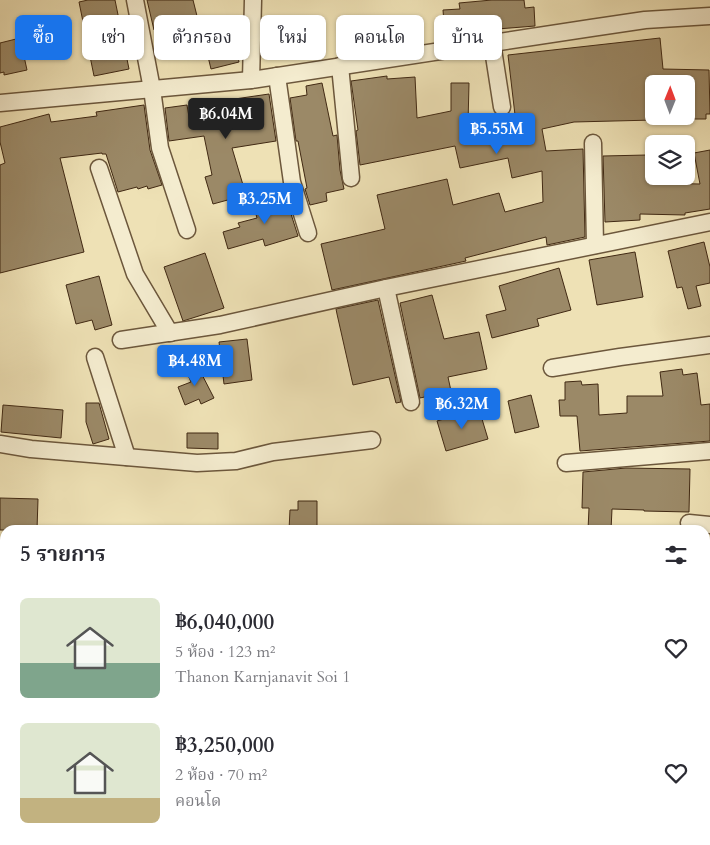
<!DOCTYPE html>
<html lang="th">
<meta charset="utf-8">
<style>
:root{--surface:#fff;--page:#f2f2f3;--text:#2b2b33;--muted:#7c7c81;--accent:#1a73e8}
body{margin:0;font-family:Cardo,"Noto Serif Thai",serif;background:var(--page);color:var(--text);height:100vh;display:flex;flex-direction:column;font-size:19px;white-space:nowrap}
*{box-sizing:border-box;margin:0}
p{font-size:16px;color:var(--muted)}
.icon{flex:none;width:28px;height:28px;fill:none;stroke:currentColor;stroke-width:2;stroke-linecap:round;stroke-linejoin:round}
.map{position:relative;flex:1;overflow:hidden}
.sheet{position:absolute;left:0px;top:525px;width:710px;height:320px;display:flex;flex-direction:column;background:var(--surface);border-radius:15px 15px 0 0;box-shadow:0 1px 4px #0004}
.sheet>*{flex:none}
.banner{position:absolute;left:15px;top:15px;width:680px;height:45px;display:flex;gap:10px}
.needle{width:32px;rotate:1deg}
.tools{position:absolute;left:645px;top:75px;display:grid;gap:10px}
.tools a{display:grid;place-items:center;width:50px;height:50px;border-radius:8px;background:var(--surface);box-shadow:0 1px 4px #0004;font-size:25px}
.price{position:absolute;translate:-50% -42px;padding:0 11px;border-radius:5px;background:var(--accent);color:#fff;font-size:16px;line-height:32px;filter:drop-shadow(0 1px 2px #0008)}
.price::after{content:'';position:absolute;left:50%;top:30px;width:15px;height:11px;margin-left:-8px;background:inherit;clip-path:polygon(0 0,100% 0,50% 100%)}
.price.on{background:#222;color:#fff}
ul{padding:0;list-style:none}
li{display:flex;align-items:center;gap:15px;height:125px;padding:0 20px}
li span{display:grid;place-items:center;flex:none;width:140px;height:100px;border-radius:8px;color:#555}
li>.icon{margin-inline-start:auto}
span .icon{width:60px;height:60px;fill:#fffc;stroke-width:1}
li b{font-size:21px}
h2{display:flex;justify-content:space-between;align-items:center;height:60px;padding:0 20px;font-size:21px}
.tag{padding:0 18px;border-radius:8px;background:var(--surface);box-shadow:0 1px 4px #0004;font-size:18px;line-height:45px}
.tag.on{background:var(--accent);color:#fff}
.map>svg:first-child{display:block}
</style>
<div class="map">
<svg width="710" height="845" viewBox="0 0 710 845">
<rect width="100%" height="100%" fill="#eee1b5"/>
<filter id="stains"><feTurbulence type="fractalNoise" baseFrequency=".004" numOctaves="4"/><feColorMatrix values="0 0 0 0 .2 0 0 0 0 .09 0 0 0 0 .02 0 0 0 .5 -.17"/></filter>
<radialGradient id="worn" r=".72"><stop offset=".6" stop-color="#630" stop-opacity="0"/><stop offset="1" stop-color="#630" stop-opacity=".3"/></radialGradient>
<!-- building -->
<g fill="#9b8967" stroke="#412913">
<polygon points="88,0 115,0 129,69 94,76 79,2"/>
<polygon points="147,0 193,0 198,20 154,30"/>
<polygon points="492,0 524,0 525,8 534,7 535,26 485,30 485,33 453,36 452,22 444,23 443,10 460,9 459,3"/>
<polygon points="362,18 364,33 345,34 344,20"/>
<polygon points="233,34 239,62 211,69 204,40"/>
<polygon points="20,38 27,70 4,75 4,72 0,73 0,43"/>
<polygon points="660,38 663,69 709,70 710,114 706,114 706,119 686,119 686,84 654,84 654,120 574,122 542,129 546,151 583,149 585,237 547,245 546,237 465,258 466,261 332,290 321,244 385,229 377,195 447,179 453,205 499,193 505,212 543,202 542,171 512,178 508,158 460,168 455,146 360,165 356,131 358,130 351,81 387,76 387,79 415,77 417,118 451,111 451,83 469,83 468,124 515,115 508,55"/>
<polygon points="322,83 333,136 337,135 340,170 344,189 326,193 327,201 310,205 305,189 307,188 298,141 296,141 290,98 307,95 306,86"/>
<polygon points="269,94 276,141 232,148 246,195 213,204 205,177 212,175 204,136 169,141 165,108 187,105 190,123 231,115 228,100"/>
<polygon points="144,105 150,150 162,185 148,189 147,186 138,189 137,187 118,192 106,154 102,154 102,153 60,158 84,252 0,273 0,165 5,163 0,142 0,127 49,114 51,122 97,116 96,112"/>
<polygon points="710,150 710,209 685,213 685,215 640,214 640,220 605,222 603,156 647,155 648,183 700,184 694,153"/>
<polygon points="285,195 298,236 265,246 263,239 228,249 223,232 240,227 238,223 257,218 253,204"/>
<polygon points="704,242 710,267 710,283 696,286 701,306 688,309 682,287 677,288 668,251"/>
<polygon points="635,252 643,297 597,305 589,260"/>
<polygon points="205,253 224,308 183,321 164,267"/>
<polygon points="559,268 571,310 537,319 539,326 492,338 486,315 506,310 499,286"/>
<polygon points="99,276 112,325 95,330 92,320 76,324 66,285"/>
<polygon points="432,295 444,339 479,332 487,369 448,377 451,391 420,398 400,303"/>
<polygon points="378,300 401,402 396,403 389,377 353,385 337,314 336,309"/>
<polygon points="247,339 252,380 224,384 219,342"/>
<polygon points="196,363 214,398 201,404 199,399 185,405 178,387 191,382 185,368"/>
<polygon points="682,369 683,375 697,373 701,405 710,404 710,441 580,451 577,416 560,416 559,400 565,400 565,382 581,381 582,385 598,384 599,415 627,413 627,396 663,396 660,372"/>
<polygon points="531,395 539,427 515,433 508,401"/>
<polygon points="86,403 99,403 109,439 93,444 86,422"/>
<polygon points="3,405 63,410 61,438 1,432"/>
<polygon points="479,409 488,439 446,451 437,421"/>
<polygon points="187,433 218,433 218,449 187,448"/>
<polygon points="626,468 690,469 689,512 644,511 644,510 612,509 611,530 588,530 589,508 582,508 583,472"/>
<polygon points="0,498 38,499 37,530 0,530"/>
<polygon points="298,501 317,501 317,530 289,530 290,510 298,510"/>
</g>
<g fill="none" stroke-linecap="round" stroke-linejoin="round">
<defs>
<g id="minor">
<polyline points="135,0 152,89 160,148 187,230"/>
<polyline points="492,43 502,107"/>
<polyline points="340,66 351,178"/>
<polyline points="277,76 292,182 308,233"/>
<polyline points="251,80 253,0"/>
<polyline points="0,103 251,80 591,28 645,20 710,16"/>
<polyline points="593,143 595,245"/>
<polyline points="99,168 135,274 170,333"/>
<polyline points="386,288 411,402"/>
<polyline points="121,340 220,325 386,288 710,222"/>
<polyline points="95,357 127,457"/>
<polyline points="552,368 620,357 710,345"/>
<polyline points="0,444 31,449 197,463 236,461 273,452 372,440"/>
<polyline points="566,463 710,451"/>
<polyline points="689,523 710,525"/>
<polyline points="0,667 5,666"/>
<polyline points="705,774 710,775"/>
</g>
</defs>
<!-- minor casing -->
<use href="#minor" stroke="#6c573c" stroke-width="19"/>
<!-- minor -->
<use href="#minor" stroke="#f4eccf" stroke-width="16"/>
</g>
<rect width="100%" height="100%" filter="url(#stains)"/>
<rect width="100%" height="100%" fill="url(#worn)"/>
</svg>
<div class="tools">
<a><svg class="needle" viewBox="-14 -14 28 28"><path d="M0-13l5 13h-10z" fill="#e53935"/><path d="M0 13l5-13h-10z" fill="#7c7c81"/></svg></a>
<a><svg class="icon" aria-label="layers" viewBox="0 0 24 24"><path d="M12 4l9 5-9 5-9-5zM3 14l9 5 9-5"/></svg></a>
</div>
<b class="price on" style="left:226px;top:140px">฿6.04M</b>
<b class="price" style="left:497px;top:155px">฿5.55M</b>
<b class="price" style="left:265px;top:225px">฿3.25M</b>
<b class="price" style="left:195px;top:387px">฿4.48M</b>
<b class="price" style="left:462px;top:430px">฿6.32M</b>
<div class="banner">
<a class="tag on">ซื้อ</a>
<a class="tag">เช่า</a>
<a class="tag">ตัวกรอง</a>
<a class="tag">ใหม่</a>
<a class="tag">คอนโด</a>
<a class="tag">บ้าน</a>
</div>
<section class="sheet">
<h2>5 รายการ<svg class="icon" aria-label="filters" viewBox="0 0 24 24"><path d="M4 7h16M4 17h16"/><circle cx="9" cy="7" r="2"/><circle cx="15" cy="17" r="2"/></svg></h2>
<ul>
<li><span style="background:linear-gradient(#dfe7d0 65%,#7fa58c 0)"><svg class="icon" aria-label="home" viewBox="0 0 24 24"><path d="M3 11l9-7 9 7M6 9v11h12V9"/></svg></span><div><b>฿6,040,000</b><p>5 ห้อง · 123 m²</p><p>Thanon Karnjanavit Soi 1</p></div><svg class="icon" aria-label="heart" viewBox="0 0 24 24"><path d="M12 20l-8-8c-3-5 5-10 8-4 3-6 11-1 8 4z"/></svg></li>
<li><span style="background:linear-gradient(#dfe7d0 75%,#c2b280 0)"><svg class="icon" aria-label="home" viewBox="0 0 24 24"><path d="M3 11l9-7 9 7M6 9v11h12V9"/></svg></span><div><b>฿3,250,000</b><p>2 ห้อง · 70 m²</p><p>คอนโด</p></div><svg class="icon" aria-label="heart" viewBox="0 0 24 24"><path d="M12 20l-8-8c-3-5 5-10 8-4 3-6 11-1 8 4z"/></svg></li>
</ul>
</section>
</div>
